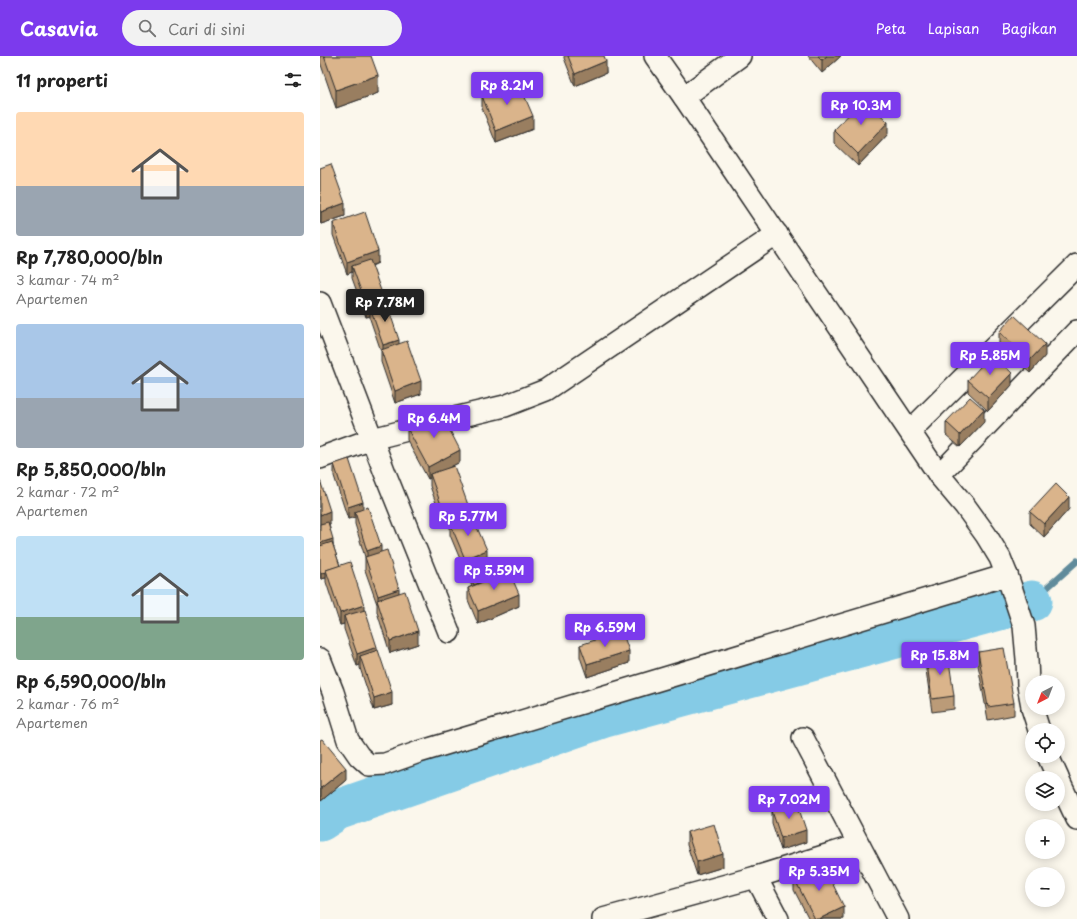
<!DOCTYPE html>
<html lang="id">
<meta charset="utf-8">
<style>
:root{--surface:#fff;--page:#f2f2f2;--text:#222;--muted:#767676;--accent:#7c3aed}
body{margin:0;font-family:"Playpen Sans",sans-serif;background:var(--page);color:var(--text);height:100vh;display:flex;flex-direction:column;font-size:15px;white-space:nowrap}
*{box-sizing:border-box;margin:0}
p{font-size:13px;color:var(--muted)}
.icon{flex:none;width:22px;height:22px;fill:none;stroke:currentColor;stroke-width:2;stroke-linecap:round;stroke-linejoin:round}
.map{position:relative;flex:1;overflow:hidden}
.panel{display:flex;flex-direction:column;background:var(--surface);width:320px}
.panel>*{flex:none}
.needle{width:26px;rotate:222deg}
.tools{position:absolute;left:705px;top:619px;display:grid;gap:8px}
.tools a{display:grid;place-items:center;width:40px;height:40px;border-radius:50%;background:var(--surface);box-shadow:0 2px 10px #0003;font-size:20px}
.price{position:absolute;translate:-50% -34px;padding:0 9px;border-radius:4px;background:var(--accent);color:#fff;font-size:13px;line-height:26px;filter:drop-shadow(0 1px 2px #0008)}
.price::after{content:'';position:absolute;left:50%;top:24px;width:12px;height:9px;margin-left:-6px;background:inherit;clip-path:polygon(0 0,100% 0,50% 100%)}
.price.current{background:#222;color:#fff}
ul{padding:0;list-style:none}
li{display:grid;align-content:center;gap:8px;height:212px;padding:0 16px}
li span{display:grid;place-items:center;height:124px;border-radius:4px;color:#555}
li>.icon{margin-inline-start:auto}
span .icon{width:72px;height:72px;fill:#fffc;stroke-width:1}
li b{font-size:17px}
h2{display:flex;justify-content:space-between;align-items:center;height:48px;padding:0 16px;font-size:17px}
header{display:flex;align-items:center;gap:24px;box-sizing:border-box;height:56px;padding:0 20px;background:var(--accent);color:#fff}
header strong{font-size:19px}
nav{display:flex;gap:22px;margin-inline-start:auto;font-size:14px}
.search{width:280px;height:36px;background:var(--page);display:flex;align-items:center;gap:10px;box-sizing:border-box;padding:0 14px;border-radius:22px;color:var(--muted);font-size:15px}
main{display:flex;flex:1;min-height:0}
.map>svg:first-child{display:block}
</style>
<header>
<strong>Casavia</strong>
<div class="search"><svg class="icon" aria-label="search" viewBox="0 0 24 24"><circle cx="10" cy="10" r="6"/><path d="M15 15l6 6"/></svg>Cari di sini</div>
<nav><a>Peta</a><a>Lapisan</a><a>Bagikan</a></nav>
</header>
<main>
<section class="panel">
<h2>11 properti<svg class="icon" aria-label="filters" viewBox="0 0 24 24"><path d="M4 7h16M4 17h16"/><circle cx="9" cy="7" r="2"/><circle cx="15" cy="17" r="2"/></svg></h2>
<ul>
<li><span style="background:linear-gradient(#ffd9b3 60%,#9aa5b1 0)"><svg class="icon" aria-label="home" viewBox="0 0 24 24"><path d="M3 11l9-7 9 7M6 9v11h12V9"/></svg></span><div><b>Rp 7,780,000/bln</b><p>3 kamar · 74 m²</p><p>Apartemen</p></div></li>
<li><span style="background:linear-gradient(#a9c7e8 60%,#9aa5b1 0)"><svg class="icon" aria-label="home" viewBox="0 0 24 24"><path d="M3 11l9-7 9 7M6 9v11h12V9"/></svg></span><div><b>Rp 5,850,000/bln</b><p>2 kamar · 72 m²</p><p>Apartemen</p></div></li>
<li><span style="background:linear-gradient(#bfe0f5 65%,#7fa58c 0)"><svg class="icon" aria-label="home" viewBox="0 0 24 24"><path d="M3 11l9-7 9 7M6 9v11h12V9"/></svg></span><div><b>Rp 6,590,000/bln</b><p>2 kamar · 76 m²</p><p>Apartemen</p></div></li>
</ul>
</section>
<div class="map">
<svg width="757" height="863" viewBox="0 0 757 863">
<rect width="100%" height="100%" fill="#fbf7ec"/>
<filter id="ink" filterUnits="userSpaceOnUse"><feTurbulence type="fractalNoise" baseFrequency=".025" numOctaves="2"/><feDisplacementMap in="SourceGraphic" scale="8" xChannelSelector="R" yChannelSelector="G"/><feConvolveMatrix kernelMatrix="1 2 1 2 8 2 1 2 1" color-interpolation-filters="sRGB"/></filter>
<g filter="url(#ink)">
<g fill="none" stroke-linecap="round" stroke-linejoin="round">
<!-- stream -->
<polyline stroke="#618b9b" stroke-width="7" points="712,545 757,505"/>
<!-- river -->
<polyline stroke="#85cbe6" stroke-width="41" points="0,765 17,754 285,661 712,545"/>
<defs>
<g id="street">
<polyline points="335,0 364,41 619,419 645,450 666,479 680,502 688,522 704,570 707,603 708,629 712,650"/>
<polyline points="364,41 420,0"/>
<polyline points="0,247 65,417 129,576"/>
<polyline points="590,375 757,209"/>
<polyline points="0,402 52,383 134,362 185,350 226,334 457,178"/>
<polyline points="619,419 757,275"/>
<polyline points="0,603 13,636 28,684 39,700 49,709 65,708 99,696 687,519"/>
<polyline points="712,652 719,674"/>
<polyline points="483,682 578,863"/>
<polyline points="728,700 738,722"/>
<polyline points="738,723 757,763"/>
<polyline points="436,821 458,863"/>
<polyline points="283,863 436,821 539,789"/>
</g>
</defs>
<!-- street casing -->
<use href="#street" stroke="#2b2b2b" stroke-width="24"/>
<!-- street -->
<use href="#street" stroke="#fbf7ec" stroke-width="21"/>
</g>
<!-- wall -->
<g fill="#bb9b78" stroke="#2b2b2b">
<polygon points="0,0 51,0 58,37 16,52 0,6"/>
<polygon points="244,0 284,0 286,17 255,30 244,2"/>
<polygon points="488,0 521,0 502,17"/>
<polygon points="162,40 213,73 176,87 162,52"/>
<polygon points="514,74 568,78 538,110 514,87"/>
<polygon points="0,112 25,160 1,168 0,166"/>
<polygon points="13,167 58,207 52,210 64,246 79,288 101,338 75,347 61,306 61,295 50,263 50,260 46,261 32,222 32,216 27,218 13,179"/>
<polygon points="679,276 725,300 710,317 679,289"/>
<polygon points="648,324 692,329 668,355 648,336"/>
<polygon points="626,366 664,366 640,391 626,379"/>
<polygon points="87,372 140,406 132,410 148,459 167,505 174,521 199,550 158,568 148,544 148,532 152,530 146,519 146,515 145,515 130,479 130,468 124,470 110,430 110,422 108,423 87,384"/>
<polygon points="14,408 43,453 61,496 79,537 98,588 70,597 57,556 57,548 45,514 45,501 35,468 35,461 28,463 14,420"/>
<polygon points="0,424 10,468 9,468 13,489 20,510 44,554 57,594 72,649 54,654 40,612 40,609 37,610 24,573 24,568 20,569 6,526 6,522 1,523 0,521"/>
<polygon points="749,453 724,481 710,468 710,456"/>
<polygon points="260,589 309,607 267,621 260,601"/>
<polygon points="658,596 694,647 694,659 668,664 658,609"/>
<polygon points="606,601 634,640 634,653 612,656 606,614"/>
<polygon points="0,684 26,724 1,745 0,743"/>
<polygon points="452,755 486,786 461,794 452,767"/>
<polygon points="367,776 403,811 377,819 367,789"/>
<polygon points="474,822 524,863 489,863 474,834"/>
</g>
<!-- shaded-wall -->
<g fill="#997e61" stroke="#2b2b2b">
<polygon points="507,0 521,0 502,17 502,4"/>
<polygon points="286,5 286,17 255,30 255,18"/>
<polygon points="58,19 58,37 16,52 16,34"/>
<polygon points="213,60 213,73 176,87 176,75"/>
<polygon points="568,66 568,78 538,110 538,98"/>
<polygon points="25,147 25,160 1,168 1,156"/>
<polygon points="58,195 58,207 34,216 32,210 32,216 27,218 27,206"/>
<polygon points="64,243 64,255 50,251 50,260 46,261 46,249"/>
<polygon points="79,284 79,296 63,301 63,289"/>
<polygon points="725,288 725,300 710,317 710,304"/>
<polygon points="692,317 692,329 668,355 668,342"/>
<polygon points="101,325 101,338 75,347 75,335"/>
<polygon points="664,353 664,366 640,391 640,379"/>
<polygon points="140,394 140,406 111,421 110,418 110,422 108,423 108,411"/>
<polygon points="749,441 749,453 724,481 724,468"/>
<polygon points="43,446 43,458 35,456 35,461 28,463 28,451"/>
<polygon points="148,449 148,461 124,470 124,457"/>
<polygon points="10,455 10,468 0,471 0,459"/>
<polygon points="13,483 13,489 0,493 0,487"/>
<polygon points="61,490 61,503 47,507 47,495"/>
<polygon points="167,494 167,506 146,512 146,515 145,515 145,503"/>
<polygon points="6,516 6,522 1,523 1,517"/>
<polygon points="79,533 79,546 58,548 58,540"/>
<polygon points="199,538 199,550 158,568 158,555"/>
<polygon points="44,549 44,561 24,560 24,568 20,569 20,557"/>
<polygon points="98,575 98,588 70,597 70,585"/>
<polygon points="57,591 57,603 40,600 40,609 37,610 37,598"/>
<polygon points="309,595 309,607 267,621 267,608"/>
<polygon points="72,636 72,649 54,654 54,642"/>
<polygon points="26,712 26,724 1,745 1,732"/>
<polygon points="486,774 486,786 461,794 461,782"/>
<polygon points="403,798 403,811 377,819 377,806"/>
<polygon points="524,851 524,863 499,863"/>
</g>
<!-- building -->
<g fill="#dab48b" stroke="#2b2b2b">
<polygon points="4,0 51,0 58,19 16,34"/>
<polygon points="248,0 284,0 286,5 255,18"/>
<polygon points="498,0 507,0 502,4"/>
<polygon points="198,25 213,60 176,75 162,40"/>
<polygon points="544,43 568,66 538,98 514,74"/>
<polygon points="11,108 25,147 1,156 0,154 0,112"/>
<polygon points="45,156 58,195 27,206 13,167"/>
<polygon points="50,204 64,243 46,249 32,210"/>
<polygon points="66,245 79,284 63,289 50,251"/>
<polygon points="694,259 725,288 710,304 679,276"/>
<polygon points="87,285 101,325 75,335 61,294"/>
<polygon points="672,298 692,317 668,342 648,324"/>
<polygon points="650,341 664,353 640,379 626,366"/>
<polygon points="120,355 140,394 108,411 87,372"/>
<polygon points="29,403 43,446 28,451 14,408"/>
<polygon points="134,410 148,449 124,457 110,418"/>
<polygon points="0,424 10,455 0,459"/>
<polygon points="736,428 749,441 724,468 710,456"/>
<polygon points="48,451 61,490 47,495 35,456"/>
<polygon points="151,458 167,494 145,503 130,467"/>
<polygon points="8,466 13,483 0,487 0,468"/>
<polygon points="12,486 20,510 6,514 6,516 1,517 0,514 0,490"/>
<polygon points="67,494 79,533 58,540 45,501"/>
<polygon points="166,504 174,521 154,529 146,512"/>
<polygon points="30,506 44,549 20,557 6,514"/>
<polygon points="189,515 199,538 158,555 148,532"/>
<polygon points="85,535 98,575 70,585 57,544"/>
<polygon points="45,554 57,591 37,598 24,560"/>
<polygon points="302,575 309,595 267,608 260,589"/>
<polygon points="684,592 694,647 668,651 658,596"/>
<polygon points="58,594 72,636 54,642 40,600"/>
<polygon points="628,598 634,640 612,643 606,601"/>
<polygon points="2,683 26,712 1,732 0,731 0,684"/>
<polygon points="477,747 486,774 461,782 452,755"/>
<polygon points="394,768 403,798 377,806 367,776"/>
<polygon points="503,808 524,851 499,863 495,863 474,822"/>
</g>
</g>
</svg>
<div class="tools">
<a><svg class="needle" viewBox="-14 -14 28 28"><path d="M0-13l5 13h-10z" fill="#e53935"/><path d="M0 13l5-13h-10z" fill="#767676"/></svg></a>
<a><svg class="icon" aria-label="locate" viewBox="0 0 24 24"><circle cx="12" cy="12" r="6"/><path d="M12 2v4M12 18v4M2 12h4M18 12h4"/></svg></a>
<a><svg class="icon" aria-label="layers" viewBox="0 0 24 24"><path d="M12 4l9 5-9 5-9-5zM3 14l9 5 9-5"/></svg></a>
<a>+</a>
<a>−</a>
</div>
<b class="price" style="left:187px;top:50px">Rp 8.2M</b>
<b class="price" style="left:541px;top:70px">Rp 10.3M</b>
<b class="price current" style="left:65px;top:267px">Rp 7.78M</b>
<b class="price" style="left:670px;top:320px">Rp 5.85M</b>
<b class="price" style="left:114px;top:383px">Rp 6.4M</b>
<b class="price" style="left:148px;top:481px">Rp 5.77M</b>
<b class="price" style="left:174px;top:535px">Rp 5.59M</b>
<b class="price" style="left:285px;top:592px">Rp 6.59M</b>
<b class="price" style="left:620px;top:620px">Rp 15.8M</b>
<b class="price" style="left:469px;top:764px">Rp 7.02M</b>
<b class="price" style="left:499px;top:836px">Rp 5.35M</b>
</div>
</main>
